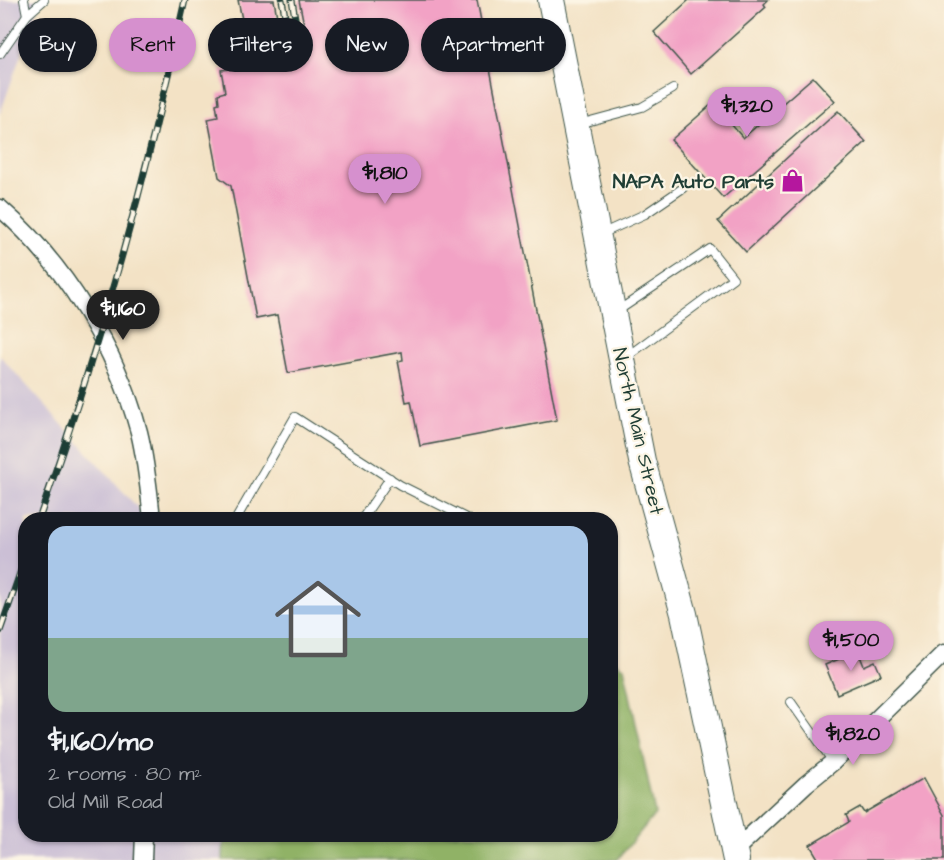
<!DOCTYPE html>
<meta charset="utf-8">
<style>
:root{--surface:#171b24;--page:#20242c;--text:#f1f3f6;--muted:#9ea1a6;--line:#363941;--accent:#d690ce}
body{margin:0;font-family:"Architects Daughter",sans-serif;background:var(--page);color:var(--text);height:100vh;display:flex;flex-direction:column;font-size:22px;white-space:nowrap}
*{box-sizing:border-box;margin:0}
p{font-size:20px;color:var(--muted)}
.icon{flex:none;width:33px;height:33px;fill:none;stroke:currentColor;stroke-width:2;stroke-linecap:round;stroke-linejoin:round}
.map{position:relative;flex:1;overflow:hidden}
.drawer{position:absolute;left:18px;top:512px;width:600px;height:330px;display:flex;flex-direction:column;background:var(--surface);border-radius:24px;box-shadow:0 2px 4px #0004}
.drawer>*{flex:none}
.top-card{position:absolute;left:18px;top:18px;width:600px;height:54px;display:flex;gap:12px}
.price{position:absolute;translate:-50% -51px;padding:0 14px;border-radius:21px;background:var(--accent);color:#111;font-size:20px;line-height:39px;filter:drop-shadow(0 2px 3px #0008)}
.price::after{content:'';position:absolute;left:50%;top:36px;width:18px;height:14px;margin-left:-9px;background:inherit;clip-path:polygon(0 0,100% 0,50% 100%)}
.price.selected{background:#222;color:#fff}
ul{padding:0;list-style:none}
li{display:grid;align-content:center;gap:12px;height:318px;padding:0 30px}
li+li{border-top:2px solid var(--line)}
li span{display:grid;place-items:center;height:186px;border-radius:18px;color:#555}
li>.icon{margin-inline-start:auto}
span .icon{width:108px;height:108px;fill:#fffc;stroke-width:1}
li b{font-size:26px}
.pill{padding:0 21px;border-radius:27px;background:var(--surface);box-shadow:0 2px 4px #0004;font-size:21px;line-height:54px}
.pill.selected{background:var(--accent);color:#111}
.map>svg:first-child{display:block}
</style>
<div class="map">
<svg width="944" height="860" viewBox="0 0 944 860">
<rect width="100%" height="100%" fill="#fcf5e5"/>
<filter id="ink" filterUnits="userSpaceOnUse"><feTurbulence type="fractalNoise" baseFrequency=".0167" numOctaves="2"/><feDisplacementMap in="SourceGraphic" scale="12" xChannelSelector="R" yChannelSelector="G"/><feConvolveMatrix kernelMatrix="1 2 1 2 8 2 1 2 1" color-interpolation-filters="sRGB"/></filter>
<filter id="wash" filterUnits="userSpaceOnUse"><feTurbulence type="fractalNoise" baseFrequency=".008" numOctaves="4" result="noise"/><feDisplacementMap in="SourceGraphic" scale="24" xChannelSelector="R" yChannelSelector="G"/><feGaussianBlur stdDeviation="1.35" result="paint"/><feColorMatrix in="noise" values="0 0 0 0 0 0 0 0 0 0 0 0 0 0 0 0 0 1.4 0 .05"/><feComposite in="paint" operator="in"/></filter>
<g filter="url(#wash)">
<rect width="100%" height="100%" fill="#f3e2c5"/>
<!-- industrial -->
<g fill="#cbbfd5">
<polygon points="0,0 40,0 0,114"/>
<polygon points="0,356 148,519 26,519 26,834 433,834 456,860 0,860"/>
</g>
<!-- forest -->
<polygon fill="#90b266" stroke="#58784d" stroke-width="1.5" points="611,660 624,667 655,814 617,860 223,860 224,834 610,834"/>
<g id="blocks">
<!-- building -->
<g fill="#f2a2c5">
<polygon points="238,0 274,0 282,45 307,40 299,0 477,0 557,420 420,446 411,401 406,402 398,361 403,360 402,352 288,373 277,315 256,319 231,186 219,177 208,119 218,117 216,104 219,103 218,94 225,92 221,70 230,69 227,55 236,53 233,36 245,34"/>
<polygon points="689,0 768,0 764,4 766,7 691,74 654,32"/>
<polygon points="813,77 835,101 723,198 671,140 713,103 743,138"/>
<polygon points="838,111 866,142 746,252 718,221"/>
<polygon points="858,651 864,666 875,661 881,675 837,694 825,665"/>
<polygon points="924,778 944,815 944,860 819,860 810,845 849,822 846,815 860,807 864,813"/>
</g>
</g>
</g>
<g filter="url(#ink)">
<use href="#blocks" fill-opacity="0" stroke="#3f564a" stroke-width="1.5"/>
<g fill="none" stroke-linecap="round" stroke-linejoin="round">
<defs>
<g id="service">
<polyline points="24,0 27,15 44,0"/>
<polyline points="0,54 27,15"/>
<polyline points="579,124 642,107 673,89"/>
<polyline points="601,234 645,214 683,188"/>
<polyline points="616,312 710,249 733,278 625,358"/>
<polyline points="236,519 295,417 400,485 468,519"/>
<polyline points="362,519 390,478"/>
<polyline points="791,702 833,762"/>
</g>
<g id="minor">
<path d="M 0,208 C 65,264 117,350 139,432 C 146,460 149,490 152,519"/>
<polyline points="734,851 806,784 833,762 944,653"/>
<polyline points="143,860 144,834"/>
</g>
<polyline id="primary" points="551,0 642,461 684,614 736,860"/>
</defs>
<!-- service casing -->
<use href="#service" stroke="#3f564a" stroke-width="10"/>
<!-- minor casing -->
<use href="#minor" stroke="#3f564a" stroke-width="19"/>
<!-- primary casing -->
<use href="#primary" stroke="#3f564a" stroke-width="28"/>
<!-- service -->
<use href="#service" stroke="#fff" stroke-width="8"/>
<!-- minor -->
<use href="#minor" stroke="#fff" stroke-width="16"/>
<!-- primary -->
<use href="#primary" stroke="#fff" stroke-width="26"/>
<defs>
<g id="rail">
<polyline points="282,0 289,37"/>
<polyline points="292,0 298,36"/>
<path d="M 39,519 C 99,350 147,175 185,0"/>
<polyline points="0,631 26,556"/>
</g>
</defs>
<!-- rail casing -->
<use href="#rail" stroke="#1f3d34" stroke-width="7"/>
<!-- rail -->
<use href="#rail" stroke="#fcf5e5" stroke-width="4.5" stroke-dasharray="14" stroke-linecap="butt"/>
</g>
</g>
<!-- icons -->
<defs>
<symbol id="shop-bare" viewBox="-9 -9 18 18"><path d="M-5-2.5h2.3a2.7 3.5 0 0 1 5.4 0H5L5.5 6h-11ZM-1.5-2.5h3a1.5 2.3 0 0 0-3 0Z" fill="#b5179e" stroke="#fcf5e5" stroke-width="2.5" paint-order="stroke"/></symbol>
</defs>
<g fill-rule="evenodd">
<use href="#shop-bare" x="776" y="164" width="33" height="33"/>
</g>
<g text-anchor="middle" stroke-width="4.5" stroke-linejoin="round" paint-order="stroke">
<!-- poi labels -->
<g font-size="20" font-weight="bold" fill="#1f3d34" stroke="#fcf5e5" text-anchor="end">
<text x="774" y="188">NAPA Auto Parts</text>
</g>
<!-- street labels -->
<g font-size="20" fill="#1f3d34" stroke="#fcf5e5">
<text transform="translate(639 431) rotate(77)" y="7">North Main Street</text>
</g>
</g>
</svg>
<b class="price" style="left:747px;top:138px">$1,320</b>
<b class="price" style="left:385px;top:205px">$1,810</b>
<b class="price selected" style="left:123px;top:341px">$1,160</b>
<b class="price" style="left:851px;top:672px">$1,500</b>
<b class="price" style="left:853px;top:766px">$1,820</b>
<div class="top-card">
<a class="pill">Buy</a>
<a class="pill selected">Rent</a>
<a class="pill">Filters</a>
<a class="pill">New</a>
<a class="pill">Apartment</a>
</div>
<section class="drawer">
<ul>
<li><span style="background:linear-gradient(#a9c7e8 60%,#7fa58c 0)"><svg class="icon" aria-label="home" viewBox="0 0 24 24"><path d="M3 11l9-7 9 7M6 9v11h12V9"/></svg></span><div><b>$1,160/mo</b><p>2 rooms · 80 m²</p><p>Old Mill Road</p></div></li>
</ul>
</section>
</div>
